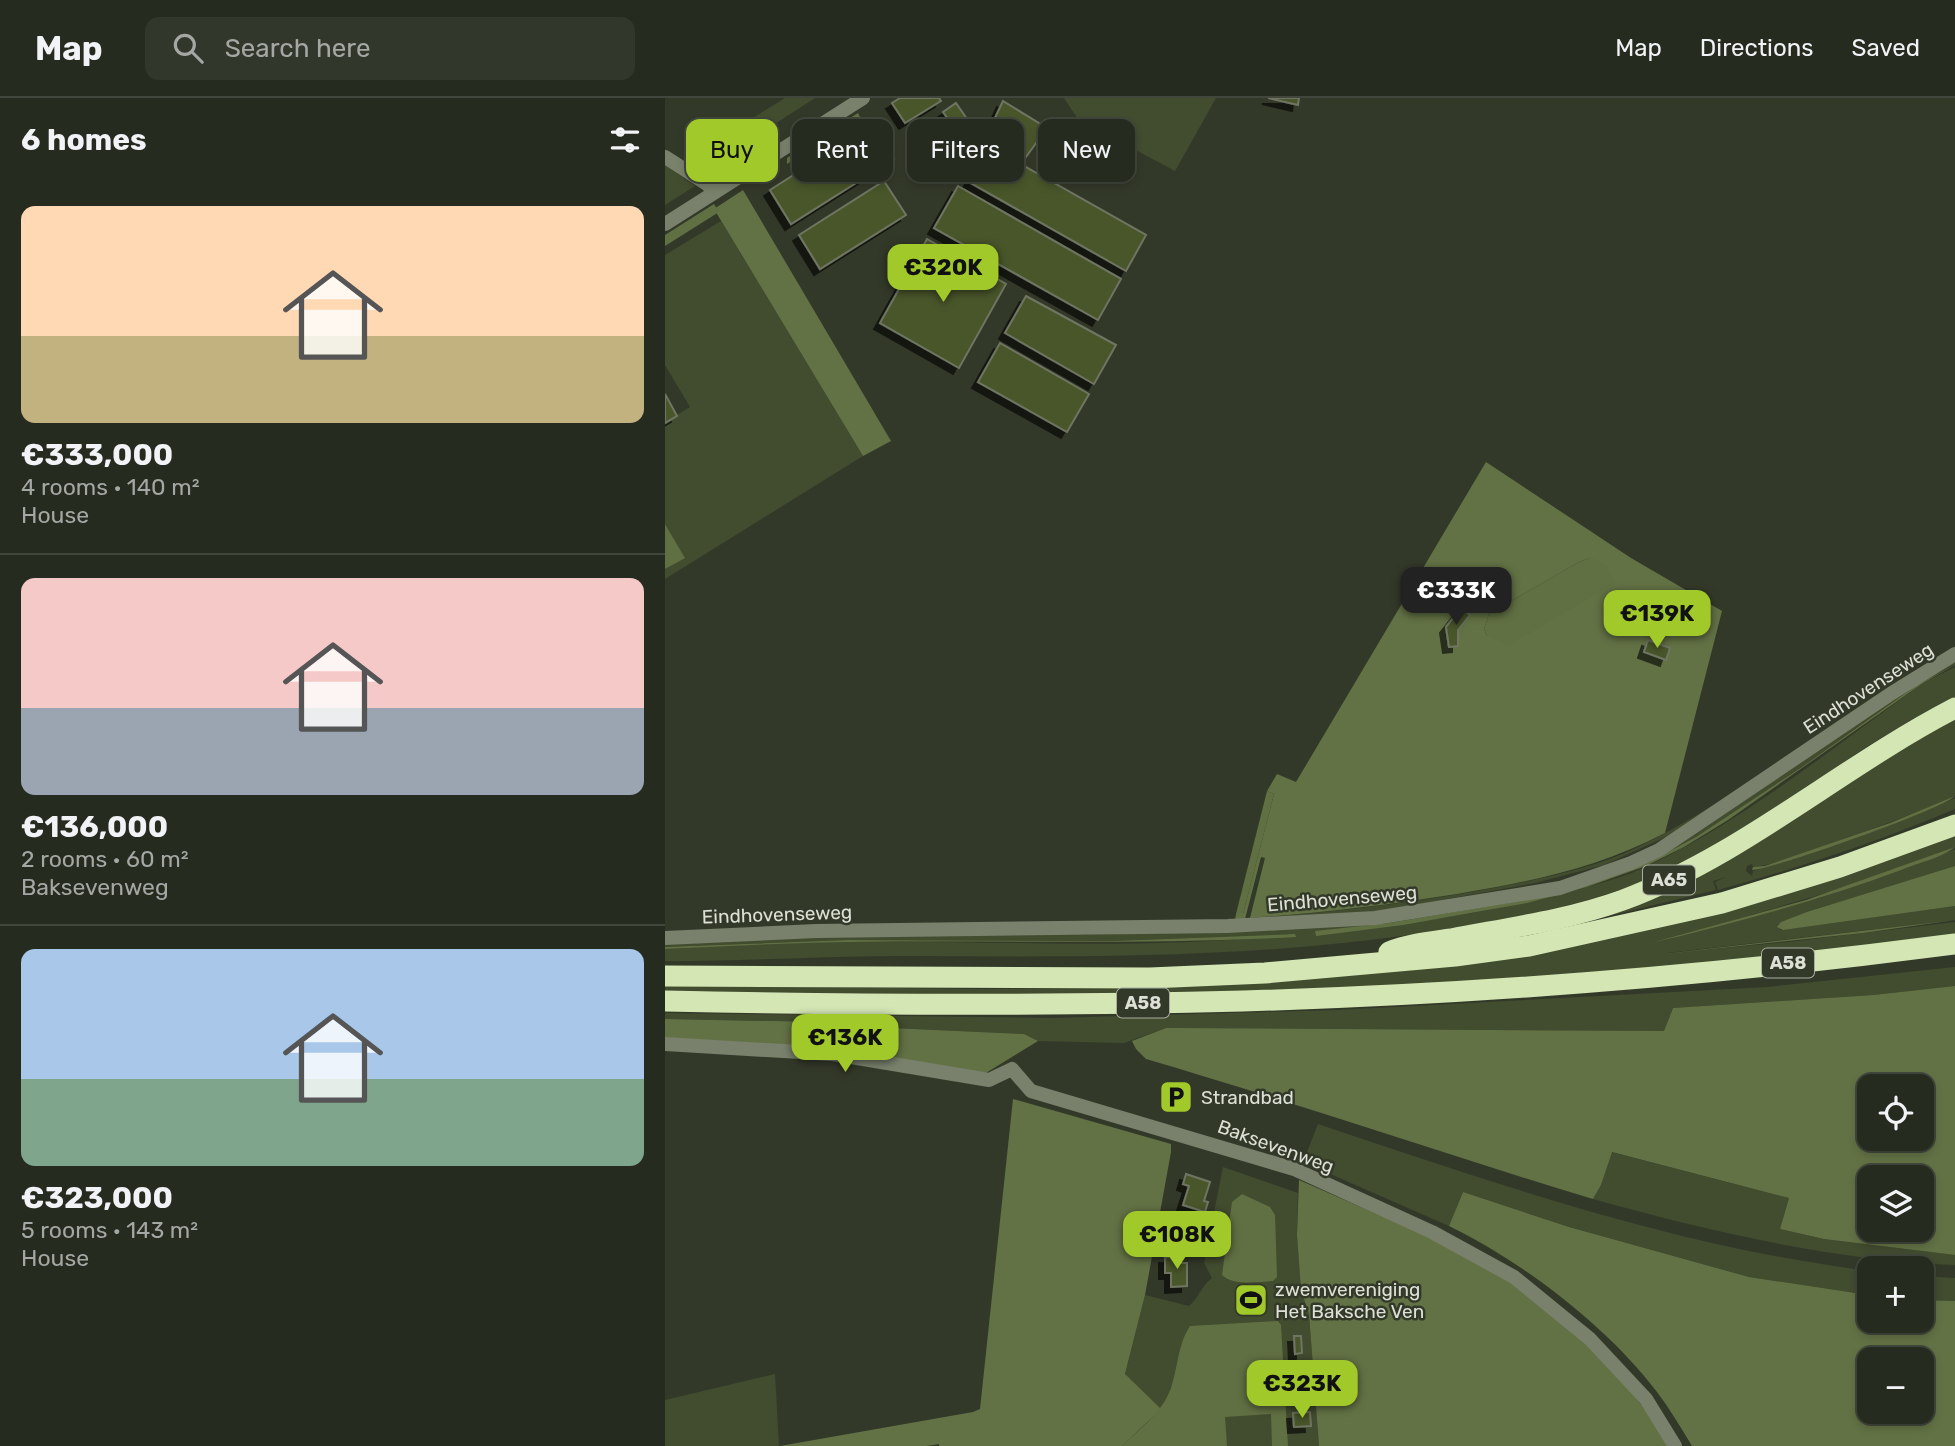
<!DOCTYPE html>
<meta charset="utf-8">
<style>
:root{--surface:#262b1f;--page:#32372c;--text:#f1f3f6;--muted:#a4a7a4;--line:#42473d;--accent:#a1c92a}
body{margin:0;font-family:Rubik,sans-serif;background:var(--page);color:var(--text);height:100vh;display:flex;flex-direction:column;font-size:26px;white-space:nowrap}
*{box-sizing:border-box;margin:0}
p{font-size:23px;color:var(--muted)}
.icon{flex:none;width:38px;height:38px;fill:none;stroke:currentColor;stroke-width:2;stroke-linecap:round;stroke-linejoin:round}
.map{position:relative;flex:1;overflow:hidden}
.panel{display:flex;flex-direction:column;background:var(--surface);width:665px}
.panel>*{flex:none}
.top-card{position:absolute;left:21px;top:21px;width:665px;height:63px;display:flex;gap:14px}
.buttons{position:absolute;left:1192px;top:976px;display:grid;gap:14px}
.buttons a{display:grid;place-items:center;width:77px;height:77px;border-radius:14px;background:var(--surface);box-shadow:0 4px 10px #0003,0 0 0 2px var(--line);font-size:35px}
.price{position:absolute;translate:-50% -60px;padding:0 16px;border-radius:14px;background:var(--accent);color:#111;font-size:23px;line-height:46px;filter:drop-shadow(0 2px 4px #0008)}
.price::after{content:'';position:absolute;left:50%;top:42px;width:21px;height:16px;margin-left:-10px;background:inherit;clip-path:polygon(0 0,100% 0,50% 100%)}
.price.on{background:#222;color:#fff}
ul{padding:0;list-style:none}
li{display:grid;align-content:center;gap:14px;height:371px;padding:0 21px}
li+li{border-top:2px solid var(--line)}
li span{display:grid;place-items:center;height:217px;border-radius:14px;color:#555}
li>.icon{margin-inline-start:auto}
span .icon{width:126px;height:126px;fill:#fffc;stroke-width:1}
li b{font-size:30px}
h2{display:flex;justify-content:space-between;align-items:center;height:84px;padding:0 21px;font-size:30px}
.pill{padding:0 24px;border-radius:14px;background:var(--surface);box-shadow:0 4px 10px #0003,0 0 0 2px var(--line);font-size:24px;line-height:63px}
.pill.on{background:var(--accent);color:#111}
header{display:flex;align-items:center;gap:42px;box-sizing:border-box;height:98px;padding:0 35px;background:var(--surface);border-bottom:2px solid var(--line)}
header strong{font-size:33px}
nav{display:flex;gap:38px;margin-inline-start:auto;font-size:24px}
.search{width:490px;height:63px;background:var(--page);display:flex;align-items:center;gap:18px;box-sizing:border-box;padding:0 24px;border-radius:14px;color:var(--muted);font-size:26px}
main{display:flex;flex:1;min-height:0}
.map>svg:first-child{display:block}
</style>
<header>
<strong>Map</strong>
<div class="search"><svg class="icon" aria-label="search" viewBox="0 0 24 24"><circle cx="10" cy="10" r="6"/><path d="M15 15l6 6"/></svg>Search here</div>
<nav><a>Map</a><a>Directions</a><a>Saved</a></nav>
</header>
<main>
<section class="panel">
<h2>6 homes<svg class="icon" aria-label="filters" viewBox="0 0 24 24"><path d="M4 7h16M4 17h16"/><circle cx="9" cy="7" r="2"/><circle cx="15" cy="17" r="2"/></svg></h2>
<ul>
<li><span style="background:linear-gradient(#ffd9b3 60%,#c2b280 0)"><svg class="icon" aria-label="home" viewBox="0 0 24 24"><path d="M3 11l9-7 9 7M6 9v11h12V9"/></svg></span><div><b>€333,000</b><p>4 rooms · 140 m²</p><p>House</p></div></li>
<li><span style="background:linear-gradient(#f6c9c9 60%,#9aa5b1 0)"><svg class="icon" aria-label="home" viewBox="0 0 24 24"><path d="M3 11l9-7 9 7M6 9v11h12V9"/></svg></span><div><b>€136,000</b><p>2 rooms · 60 m²</p><p>Baksevenweg</p></div></li>
<li><span style="background:linear-gradient(#a9c7e8 60%,#7fa58c 0)"><svg class="icon" aria-label="home" viewBox="0 0 24 24"><path d="M3 11l9-7 9 7M6 9v11h12V9"/></svg></span><div><b>€323,000</b><p>5 rooms · 143 m²</p><p>House</p></div></li>
</ul>
</section>
<div class="map">
<svg width="1290" height="1348" viewBox="0 0 1290 1348">
<defs>
<filter id="shadow"><feDropShadow dx="-6" dy="6" stdDeviation="0" flood-color="#0009"/></filter>
</defs>
<rect width="100%" height="100%" fill="#333929"/>
<!-- green -->
<g fill="#424c2f">
<polygon points="120,0 150,0 40,71 22,61"/>
<polygon points="399,0 551,0 510,73 413,21"/>
<polygon points="0,67 30,88 0,107"/>
<polygon points="56,123 198,358 0,481 0,471 19,459 0,426 0,324 25,309 0,267 0,157"/>
<path d="M 1290,550 L 1003,738 L 939,767 L 870,785 L 711,814 L 585,820 C 676,814 765,803 854,785 C 894,776 934,768 971,750 C 1085,695 1179,608 1290,550 Z"/>
<path d="M 1290,559 L 1290,567 L 1252,587 L 1137,669 L 1031,739 L 984,764 L 855,803 L 724,825 L 650,834 C 730,828 809,818 887,798 C 923,789 960,780 993,763 C 1086,717 1174,645 1258,585 L 1290,569 L 1290,599 C 1176,653 1082,745 963,789 C 912,808 858,818 805,827 C 620,861 431,859 244,858 C 163,858 81,863 0,863 L 0,851 C 62,848 124,844 185,844 C 333,842 483,853 630,836 L 448,843 L 182,842 L 0,849 L 0,843 L 125,838 L 421,837 L 586,831 L 875,791 L 971,761 Z"/>
<path d="M 1290,616 L 1290,698 C 1248,716 1205,732 1162,747 C 1138,756 1113,766 1088,769 L 1087,766 L 1082,768 L 1081,773 L 1087,778 L 1088,773 L 1192,739 L 1290,700 L 1290,711 C 1213,744 1133,770 1053,792 L 1050,784 L 1061,779 L 1048,783 L 1051,792 L 948,817 Z"/>
<path d="M 1290,735 L 1290,749 L 1198,784 L 1022,836 L 1158,799 L 1290,751 L 1290,768 L 1116,824 L 1115,832 L 1290,808 L 1290,822 L 994,856 L 1123,844 L 1290,824 L 1290,838 C 1069,864 846,885 623,892 C 416,899 208,896 0,893 L 0,887 L 310,891 L 469,890 L 797,866 Z"/>
<polygon points="1290,869 1290,888 1208,897 1008,910 999,933 513,930 501,930 459,945 373,943 359,936 204,929 156,924 0,921 0,915 388,920 672,912 1102,889"/>
<path d="M 653,1026 C 834,1087 1014,1149 1204,1173 L 1204,1197 L 1084,1179 L 904,1129 L 798,1094 L 784,1128 L 638,1064 Z"/>
<path d="M 946,1054 L 1124,1100 L 1115,1131 L 1159,1141 L 1290,1157 L 1290,1167 C 1166,1162 1047,1134 928,1101 L 936,1087 Z"/>
<path d="M 558,1069 L 633,1095 L 632,1137 L 636,1192 L 644,1216 L 654,1348 L 457,1348 L 460,1277 L 480,1197 L 524,1208 C 535,1199 535,1189 547,1180 L 539,1165 Z"/>
<polygon points="1256,1178 1290,1180 1290,1203 1257,1202"/>
<polygon points="110,1276 114,1348 0,1348 0,1302"/>
</g>
<!-- forest -->
<g fill="#637245" fill-rule="evenodd">
<polygon points="78,92 226,343 198,358 49,111"/>
<path d="M 821,364 L 966,460 L 1057,513 L 1000,735 C 931,771 867,783 792,796 C 723,807 655,815 585,820 L 600,760 L 596,759 L 580,821 L 570,822 L 571,816 L 578,816 L 609,696 L 602,693 L 612,676 L 631,684 ZM 925,460 L 822,538 L 819,531 L 824,516 L 914,464 ZM 796,510 L 805,517 L 793,532 L 793,548 L 784,549 L 781,529 Z"/>
<polygon points="1290,768 1290,808 1118,832 1112,829 1116,824 1142,814"/>
<path d="M 1290,888 L 1290,1157 L 1159,1141 L 1115,1131 L 1124,1100 L 947,1054 L 936,1087 L 928,1101 C 779,1056 631,1005 481,961 L 471,951 L 467,943 L 501,930 L 513,930 L 999,933 L 1008,910 L 1208,897 ZM 1204,989 L 1256,989 L 1256,1041 L 1204,1041 ZM 1204,1080 L 1256,1080 L 1256,1132 L 1204,1132 Z"/>
<polygon points="0,921 156,924 204,929 359,936 373,943 316,978 0,940"/>
<polygon points="348,1001 506,1046 506,1054 480,1197 460,1276 496,1311 457,1348 274,1348 274,1346 262,1348 115,1348 308,1314 315,1311"/>
<polygon points="634,1082 787,1149 856,1191 903,1228 958,1281 1006,1348 654,1348 644,1216 636,1192 632,1137"/>
<path d="M 798,1094 L 904,1129 L 1084,1179 L 1204,1197 L 1204,1223 L 1256,1223 L 1257,1202 L 1290,1203 L 1290,1348 L 1027,1348 C 1016,1330 1005,1311 992,1294 C 942,1228 858,1164 784,1128 ZM 1240,1256 L 1247,1262 L 1256,1262 L 1256,1314 L 1204,1314 L 1204,1262 L 1228,1262 Z"/>
</g>
<!-- water -->
<g fill="#617043">
<polygon points="193,15 195,19 122,66 122,60"/>
<polygon points="49,106 54,114 0,148 0,137"/>
<polygon points="0,426 20,460 0,471"/>
<path d="M 925,460 C 942,463 944,470 950,485 L 843,548 L 822,538 L 819,531 L 824,516 L 914,464 Z"/>
<polygon points="1290,567 1258,585 1063,722 1019,749 981,768 922,789 862,805 738,827 651,838 650,833 724,825 855,803 984,764 1031,739 1137,669 1252,587"/>
<polygon points="602,693 609,696 578,816 571,816"/>
<path d="M 1290,698 C 1278,711 1106,772 1087,772 L 1088,769 L 1100,768 L 1225,725 Z"/>
<path d="M 1290,749 C 1277,760 1252,765 1236,772 C 1155,802 1071,825 986,845 L 1141,802 Z"/>
<polygon points="1290,822 1198,835 990,857"/>
<path d="M 630,836 L 631,839 C 482,847 334,842 185,844 C 124,845 62,848 0,851 L 0,849 L 182,842 L 448,843 Z"/>
<path d="M 577,1096 L 605,1109 L 610,1117 L 612,1179 L 608,1183 C 593,1184 568,1188 557,1177 L 567,1104 Z"/>
<path d="M 613,1223 L 616,1227 L 623,1348 L 607,1348 L 606,1316 L 560,1319 L 562,1348 L 457,1348 C 475,1331 497,1315 506,1290 C 513,1269 513,1246 525,1228 Z"/>
</g>
<!-- building -->
<g fill="#48562a" stroke="#6f7563" stroke-width="2" filter="url(#shadow)">
<polygon points="235,0 274,0 276,3 240,25 227,5"/>
<polygon points="603,0 634,0 633,7"/>
<polygon points="338,3 382,30 361,59 346,50 356,34 349,30 347,33 329,22"/>
<polygon points="291,5 311,34 299,43 278,14"/>
<polygon points="207,27 229,61 126,126 105,92"/>
<polygon points="324,48 481,137 461,173 304,84"/>
<polygon points="219,83 241,117 155,171 134,137"/>
<polygon points="293,88 456,181 433,222 269,130"/>
<polygon points="262,141 341,186 294,270 215,225"/>
<polygon points="361,198 451,247 429,286 340,235"/>
<polygon points="335,245 424,296 402,334 313,284"/>
<polygon points="0,296 12,318 0,325"/>
<polygon points="796,510 805,517 793,532 793,548 784,549 781,529"/>
<polygon points="983,542 1005,550 1001,562 979,554"/>
<polygon points="521,1076 545,1084 539,1103 543,1104 540,1114 518,1107 524,1088 518,1086"/>
<polygon points="500,1159 516,1159 516,1165 522,1165 522,1188 506,1189 506,1175 500,1175"/>
<polygon points="629,1238 636,1238 637,1255 630,1256"/>
<polygon points="645,1314 646,1328 629,1329 628,1315"/>
</g>
<g fill="none" stroke-linecap="round" stroke-linejoin="round">
<!-- minor -->
<g stroke="#79806c" stroke-width="14">
<polyline points="0,59 42,86 50,94"/>
<polyline points="0,840 151,833 563,828 710,820 895,790 966,765 994,752 1227,595 1290,556"/>
<polyline points="0,946 168,956 324,982 347,971 366,993 629,1071 767,1134 849,1179 925,1241 981,1301 1010,1348"/>
</g>
<!-- tertiary -->
<polyline stroke="#79806c" stroke-width="14" points="0,126 198,0"/>
<!-- motorway -->
<g stroke="#d4e6b4" stroke-width="21">
<path d="M 724,854 C 744,846 766,844 786,841 C 843,830 903,822 958,802 C 1078,757 1176,669 1290,610"/>
<polyline points="0,878 485,880 600,875 790,858 864,848 1057,805 1175,769 1290,727"/>
<path d="M 0,903 C 193,907 385,908 578,903 C 816,896 1054,877 1290,846"/>
</g>
</g>
<!-- icons -->
<defs>
<symbol id="parking-square" viewBox="-11 -11 22 22"><rect x="-9" y="-9" width="18" height="18" rx="4" fill="#a1c92a" stroke="#333929"/><path d="M-3.5-5.5H1a3.5 3.5 0 0 1 0 7H-1V5.5H-3.5ZM-1-3.4V-.6H.8a1.4 1.4 0 0 0 0-2.8Z" fill="#111"/></symbol>
<symbol id="stadium-square" viewBox="-11 -11 22 22"><rect x="-9" y="-9" width="18" height="18" rx="4" fill="#a1c92a" stroke="#333929"/><path d="M0-5a6.5 5 0 1 0 0 10a6.5 5 0 1 0 0-10ZM-3.5-1.8h7v3.6h-7Z" fill="#111"/></symbol>
</defs>
<g fill-rule="evenodd">
<use href="#parking-square" x="492" y="980" width="38" height="38"/>
<use href="#stadium-square" x="567" y="1183" width="38" height="38"/>
</g>
<g text-anchor="middle" stroke-width="5" stroke-linejoin="round" paint-order="stroke">
<!-- shield labels -->
<g fill="#333929" stroke="#a9aea2" stroke-width="2">
<rect x="978" y="767.5" width="52" height="29" rx="5"/>
<rect x="1097" y="850.5" width="52" height="29" rx="5"/>
<rect x="452" y="890.5" width="52" height="29" rx="5"/>
</g>
<g font-size="18" font-weight="bold" fill="#dce0d6">
<text x="1004" y="788">A65</text>
<text x="1123" y="871">A58</text>
<text x="478" y="911">A58</text>
</g>
<!-- street labels -->
<g font-size="19" fill="#dce0d6" stroke="#333929">
<text transform="translate(1203 590) rotate(-33)" y="7">Eindhovenseweg</text>
<text transform="translate(677 800) rotate(-5)" y="7">Eindhovenseweg</text>
<text transform="translate(112 816) rotate(-2)" y="7">Eindhovenseweg</text>
<text transform="translate(611 1048) rotate(20)" y="7">Baksevenweg</text>
</g>
<!-- poi labels -->
<g font-size="19" fill="#dce0d6" stroke="#333929" text-anchor="start">
<text x="536" y="1006">Strandbad</text>
<text x="610" y="1198">zwemvereniging<tspan x="610" dy="22">Het Baksche Ven</tspan></text>
</g>
</g>
</svg>
<div class="buttons">
<a><svg class="icon" aria-label="locate" viewBox="0 0 24 24"><circle cx="12" cy="12" r="6"/><path d="M12 2v4M12 18v4M2 12h4M18 12h4"/></svg></a>
<a><svg class="icon" aria-label="layers" viewBox="0 0 24 24"><path d="M12 4l9 5-9 5-9-5zM3 14l9 5 9-5"/></svg></a>
<a>+</a>
<a>−</a>
</div>
<b class="price" style="left:278px;top:206px">€320K</b>
<b class="price on" style="left:791px;top:529px">€333K</b>
<b class="price" style="left:992px;top:552px">€139K</b>
<b class="price" style="left:180px;top:976px">€136K</b>
<b class="price" style="left:512px;top:1173px">€108K</b>
<b class="price" style="left:637px;top:1322px">€323K</b>
<div class="top-card">
<a class="pill on">Buy</a>
<a class="pill">Rent</a>
<a class="pill">Filters</a>
<a class="pill">New</a>
</div>
</div>
</main>
